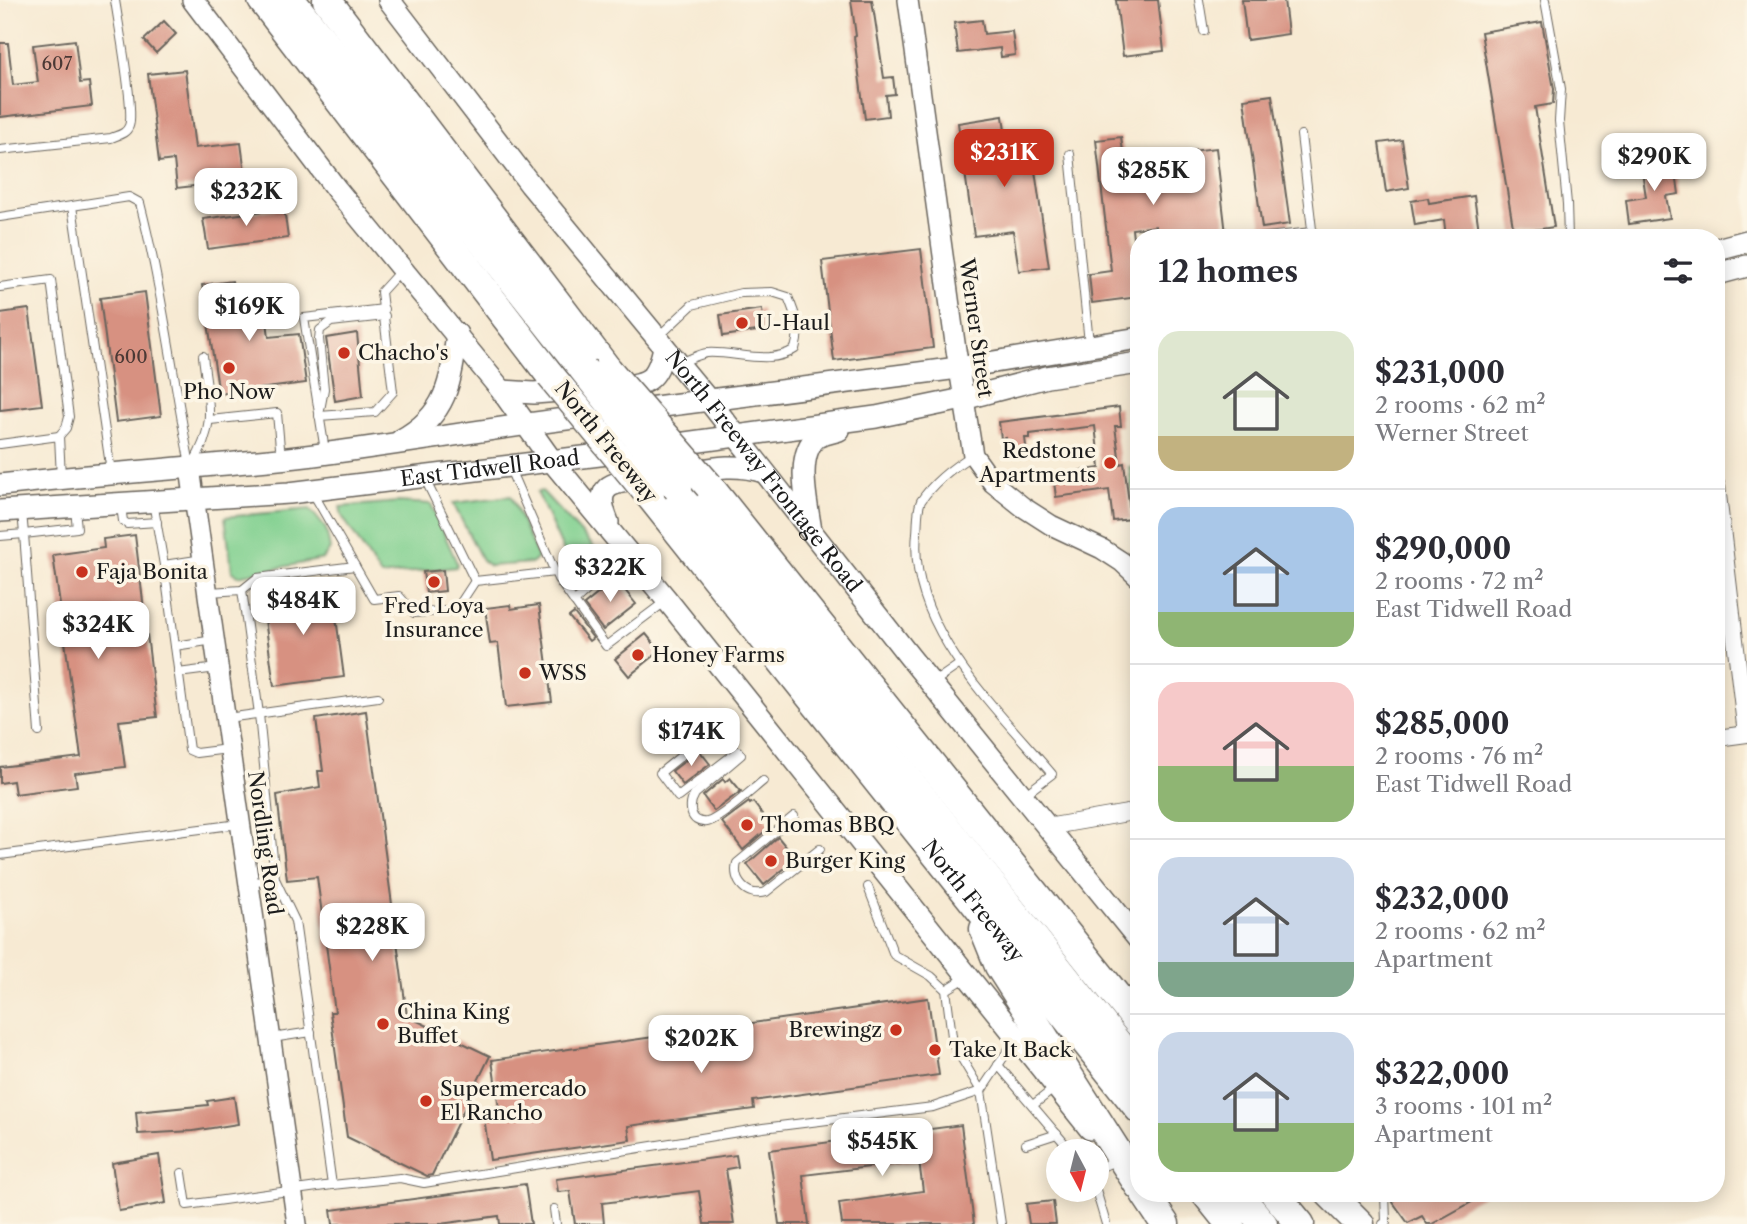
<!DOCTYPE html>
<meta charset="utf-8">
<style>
:root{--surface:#fff;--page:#f2f2f3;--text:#2b2b33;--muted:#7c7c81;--line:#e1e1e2;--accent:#c8321e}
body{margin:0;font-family:"Libre Caslon Text",serif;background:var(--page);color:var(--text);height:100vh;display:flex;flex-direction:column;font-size:26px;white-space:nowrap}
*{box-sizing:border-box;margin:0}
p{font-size:23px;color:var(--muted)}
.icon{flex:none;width:38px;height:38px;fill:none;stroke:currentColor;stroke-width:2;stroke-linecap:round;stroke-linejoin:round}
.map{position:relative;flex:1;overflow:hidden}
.details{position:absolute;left:1130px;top:229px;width:595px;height:973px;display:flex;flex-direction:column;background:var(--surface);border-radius:28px;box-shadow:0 4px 18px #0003}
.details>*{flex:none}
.needle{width:46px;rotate:173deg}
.tools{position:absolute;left:1046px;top:1139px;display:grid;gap:14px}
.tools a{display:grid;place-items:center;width:63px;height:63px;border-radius:50%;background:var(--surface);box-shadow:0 4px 18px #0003;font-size:35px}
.price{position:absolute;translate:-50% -60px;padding:0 16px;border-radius:14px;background:#fff;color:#222;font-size:23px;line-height:46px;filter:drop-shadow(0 2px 4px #0008)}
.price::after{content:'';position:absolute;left:50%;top:42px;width:21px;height:16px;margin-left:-10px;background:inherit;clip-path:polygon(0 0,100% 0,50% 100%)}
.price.current{background:var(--accent);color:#fff}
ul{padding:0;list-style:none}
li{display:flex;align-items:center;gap:21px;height:175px;padding:0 28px}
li+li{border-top:2px solid var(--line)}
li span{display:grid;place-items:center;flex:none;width:196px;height:140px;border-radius:21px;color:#555}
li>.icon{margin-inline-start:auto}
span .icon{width:84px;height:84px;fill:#fffc;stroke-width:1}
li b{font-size:30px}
h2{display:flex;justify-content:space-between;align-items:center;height:84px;padding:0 28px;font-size:30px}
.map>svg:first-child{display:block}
</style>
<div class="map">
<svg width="1747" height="1224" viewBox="0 0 1747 1224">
<rect width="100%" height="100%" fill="#fcf5e5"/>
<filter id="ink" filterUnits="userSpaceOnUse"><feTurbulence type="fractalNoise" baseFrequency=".0143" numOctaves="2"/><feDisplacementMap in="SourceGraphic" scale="14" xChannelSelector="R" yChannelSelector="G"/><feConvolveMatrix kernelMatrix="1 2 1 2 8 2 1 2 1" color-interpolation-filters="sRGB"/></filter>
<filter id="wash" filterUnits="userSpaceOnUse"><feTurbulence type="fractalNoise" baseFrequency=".00686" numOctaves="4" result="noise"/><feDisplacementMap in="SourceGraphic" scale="28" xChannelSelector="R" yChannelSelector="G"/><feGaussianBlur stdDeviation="1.57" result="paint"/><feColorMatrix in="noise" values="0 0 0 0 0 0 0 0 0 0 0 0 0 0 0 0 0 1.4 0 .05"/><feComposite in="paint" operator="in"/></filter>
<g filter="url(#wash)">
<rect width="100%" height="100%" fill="#f7ead3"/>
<!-- green -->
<g fill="#81d090" stroke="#4e7656" stroke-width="2">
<polygon points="1139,466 1139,519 1136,519 1129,467"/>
<polygon points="542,491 594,547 565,554 537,492"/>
<polygon points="511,496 538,558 533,563 490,566 482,560 453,503"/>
<polygon points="398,502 431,504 457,563 456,567 381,576 342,516 340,507"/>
<polygon points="310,509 326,529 330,549 323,559 238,576 232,571 225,517"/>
</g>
<g id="blocks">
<!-- building -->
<g fill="#d79181">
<polygon points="851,0 872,0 884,78 893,77 895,94 886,95 888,116 865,119 854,37 856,36"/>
<polygon points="1116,0 1158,0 1164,51 1123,56"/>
<polygon points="1242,0 1284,0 1288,34 1247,40"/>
<polygon points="982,20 984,34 1012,31 1015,55 1001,57 1000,48 958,53 954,23"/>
<polygon points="164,21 176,34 156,53 144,40"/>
<polygon points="1542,22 1554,89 1553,104 1535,107 1554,227 1514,233 1481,32"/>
<polygon points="75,40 80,83 89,82 92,106 0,117 0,43 8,43 13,85 38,82 33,45"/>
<polygon points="185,70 195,148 241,143 246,180 177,188 174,160 159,162 148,74"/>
<polygon points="1272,95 1290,224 1262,228 1244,99"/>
<polygon points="1003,116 1007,146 1031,143 1049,267 1019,271 1013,231 974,236 958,123"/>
<polygon points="1121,137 1124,159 1216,148 1226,234 1195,238 1157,238 1156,226 1132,229 1139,297 1092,303 1089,274 1111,271 1096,140"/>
<polygon points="1402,140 1409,188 1386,192 1379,143"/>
<polygon points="1674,159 1679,194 1666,196 1670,218 1629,224 1626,200 1646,197 1641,164"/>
<polygon points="1474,196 1480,238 1446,238 1444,220 1415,225 1411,201 1428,198 1429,203"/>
<polygon points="284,208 288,238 208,249 203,219"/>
<polygon points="921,249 933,348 834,361 822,261"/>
<polygon points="232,281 234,293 263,289 269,337 299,334 306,383 219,394 202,285"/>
<polygon points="145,292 161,416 116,422 100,298"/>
<polygon points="29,309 42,405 0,410 0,313"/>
<polygon points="762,309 764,330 723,336 720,315"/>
<polygon points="357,333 363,396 335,401 326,338"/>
<polygon points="1119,407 1121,426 1115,426 1120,464 1124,463 1131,519 1113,521 1109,490 1056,497 1053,474 1100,468 1095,426 1030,434 1030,438 1025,438 1027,454 1008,456 1006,438 1001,439 999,422"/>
<polygon points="135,535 157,717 119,721 125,767 75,773 77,786 15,794 13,781 0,783 0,767 81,757 53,555 104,548 103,539"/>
<polygon points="443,570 445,591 426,593 423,572"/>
<polygon points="616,579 636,604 603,630 584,605"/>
<polygon points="332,588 344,677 274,686 262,597"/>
<polygon points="510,605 511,609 539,605 552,702 506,707 498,643 490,644 485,608"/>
<polygon points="574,613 593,638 589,641 569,617"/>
<polygon points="646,634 660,651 629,676 615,659"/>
<polygon points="366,711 407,1016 490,1056 432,1175 427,1176 347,1137 330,1012 335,1012 317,877 287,880 277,795 320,787 318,771 323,771 316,719"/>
<polygon points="699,750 710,764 683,785 672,771"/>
<polygon points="730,778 741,791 714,811 703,796 723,779 725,782"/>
<polygon points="749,802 750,804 753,802 771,826 743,850 722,822"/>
<polygon points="778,837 796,859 764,885 747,864"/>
<polygon points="928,998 939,1075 753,1101 754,1109 628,1126 630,1140 490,1160 484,1117 500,1115 492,1060"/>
<polygon points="234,1097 238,1124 193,1131 138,1134 136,1112 208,1105 207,1101"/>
<polygon points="961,1125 974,1224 842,1224 839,1203 923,1191 919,1161 803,1175 809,1224 779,1224 769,1150"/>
<polygon points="159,1155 166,1203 119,1211 112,1163"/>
<polygon points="736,1155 738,1167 726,1169 734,1224 704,1224 699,1191 602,1203 604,1224 575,1224 570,1191 558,1192 556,1179"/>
<polygon points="525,1184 531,1224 500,1224 499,1216 440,1224 333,1224 331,1210"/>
<polygon points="1392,1194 1486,1194 1432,1224 1427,1224 1422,1216 1408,1223 1392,1201"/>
<polygon points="1053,1201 1056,1224 1029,1224 1026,1204"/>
</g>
</g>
</g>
<g filter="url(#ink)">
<use href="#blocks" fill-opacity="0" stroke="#69645c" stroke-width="2"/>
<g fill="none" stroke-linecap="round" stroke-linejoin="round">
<defs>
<g id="service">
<polyline points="1199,0 1204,31"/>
<polyline points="1545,0 1561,89 1559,121 1567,204 1568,238"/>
<polyline points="1301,135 1313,238"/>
<path d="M 0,150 L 111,138 C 118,135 126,134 129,126 C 135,111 118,22 115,0"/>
<polyline points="1070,154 1089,343"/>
<polyline points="0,217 72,206"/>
<polyline points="1258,238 1312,232"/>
<polyline points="0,287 51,280 69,417 66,428 59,436"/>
<path d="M 657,338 L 692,305 L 741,293 L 772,292 L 788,297 C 796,316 801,329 795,349 C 770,366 735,351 707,353 C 699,354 689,360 681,362"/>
<polyline points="320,410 324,389 319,339 320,330 331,322 385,316"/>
<polyline points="319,416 375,412 393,392 381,292 401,270"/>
<polyline points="210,420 277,413 281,459"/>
<polyline points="0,444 59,436 61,478"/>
<polyline points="325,451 304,318 384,309"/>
<path d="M 973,455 C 953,467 934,481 921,501 C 917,509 918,524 917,533 C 907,626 997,709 1052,774 L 1023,796"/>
<path d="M 192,465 C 218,423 208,402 203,356"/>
<polyline points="510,469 558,579 606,646 666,601"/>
<path d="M 111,472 L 72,206 L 129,197 L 140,203 C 162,289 173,377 190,465"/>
<polyline points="424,477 475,581"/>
<polyline points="313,493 374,599 399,596 414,613 456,610 475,581 555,572"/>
<polyline points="153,502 164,565"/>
<polyline points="121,506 123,521 127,524 157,522"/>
<polyline points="0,536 24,534 22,512"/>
<polyline points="203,559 164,565 189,750 196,753 228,749"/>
<polyline points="209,592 242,590 257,578 355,566"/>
<polyline points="574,602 626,555"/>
<polyline points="175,646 214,640"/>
<polyline points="178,673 217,668"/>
<polyline points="934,682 960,664"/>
<polyline points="227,718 378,697"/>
<polyline points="717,727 660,773 678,797 738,751"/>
<polyline points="39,732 24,534 77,528 75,509"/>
<path d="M 741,755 L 695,794 C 688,805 689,824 707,822 C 719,820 753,789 763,781"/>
<path d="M 794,816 L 737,863 C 732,881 747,898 766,892 L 820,849"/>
<polyline points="0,855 239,824"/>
<polyline points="250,883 275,879"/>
<polyline points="868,887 894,955 931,976 946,990 953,1044 981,1091 1001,1224"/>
<polyline points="946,990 967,977"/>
<polyline points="272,1038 311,1032"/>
<polyline points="998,1065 1072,1152"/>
<polyline points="1033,1105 1056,1087"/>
<polyline points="1026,1144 1057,1134"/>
<polyline points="1097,1169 1115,1161"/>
<polyline points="182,1173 187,1205 332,1185 295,921 275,879 259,714 242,590"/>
<polyline points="332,1185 400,1178 424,1183 763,1128 933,1107 981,1091 1015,1040"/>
<polyline points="1096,1190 1106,1224"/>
<polyline points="554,1209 556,1224"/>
<polyline points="1383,1224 1386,1222 1385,1194"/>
</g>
<g id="minor">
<polyline points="1717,486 1746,734"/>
<polyline points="1717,738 1747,734"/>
<polyline points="1047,827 1139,811"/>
</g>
<g id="tertiary">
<polyline points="908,0 956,350 973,455 993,483 1023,507 1051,525 1102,549 1122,562 1139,578"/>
<polyline points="190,468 297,1224"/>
</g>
<g id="secondary">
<polyline points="193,0 337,190 502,391 552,461 667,600 1090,1129"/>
<path id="s1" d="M 389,0 L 530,184 L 709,401 L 909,656 L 1139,940"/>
<polyline points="1717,249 1747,241"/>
<polyline points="1717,274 1747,266"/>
<path d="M 613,387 C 647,385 657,382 664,347"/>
<polyline points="502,391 534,393 573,390"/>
<polyline points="632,410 958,368 1139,338"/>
<path d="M 401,440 C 447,415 451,382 457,334"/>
<polyline points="663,446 876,417 963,399 1047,377 1139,363"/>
<path d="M 684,473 C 713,468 735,463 764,472"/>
<path d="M 0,485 C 99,473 198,468 297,457 C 397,445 496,427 597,415"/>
<path id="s2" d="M 0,511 L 289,493 L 624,452"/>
<path d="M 608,522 C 591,481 616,483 648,478"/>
<path d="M 811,531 C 808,507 794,455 817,437 C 823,434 833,432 839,430"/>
</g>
<g id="motorway">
<polyline points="262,0 550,375"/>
<polyline points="291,0 583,369"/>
<polyline points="327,0 608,370"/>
<polyline points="709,486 1139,1024"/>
<polyline points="678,489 1139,1070"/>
<path id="s3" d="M 650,496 L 1139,1109"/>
<polyline points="984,929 999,966 1139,1186"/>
<polyline points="1145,1194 1165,1224"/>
<polyline points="1206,1194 1230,1224"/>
<polyline points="1238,1194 1263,1224"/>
<polyline points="1275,1194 1300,1224"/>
<polyline points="1330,1194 1360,1224"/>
</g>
</defs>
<!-- service casing -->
<use href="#service" stroke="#69645c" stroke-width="10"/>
<!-- minor casing -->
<use href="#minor" stroke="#69645c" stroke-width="18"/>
<!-- tertiary casing -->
<use href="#tertiary" stroke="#69645c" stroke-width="22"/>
<!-- secondary casing -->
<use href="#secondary" stroke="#69645c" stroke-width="24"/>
<!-- motorway casing -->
<use href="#motorway" stroke="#69645c" stroke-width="31"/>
<!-- service -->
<use href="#service" stroke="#fff" stroke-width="8"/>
<!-- minor -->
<use href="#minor" stroke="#fff" stroke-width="16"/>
<!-- tertiary -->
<use href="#tertiary" stroke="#fff" stroke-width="19"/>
<!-- secondary -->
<use href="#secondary" stroke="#fff" stroke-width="21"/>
<!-- motorway -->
<use href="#motorway" stroke="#fff" stroke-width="28"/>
<defs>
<g id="motorway-bridge">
<polyline points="583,369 678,489"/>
<polyline points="608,370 709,486"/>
<polyline points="550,375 650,496"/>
</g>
</defs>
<!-- motorway-bridge casing -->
<use href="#motorway-bridge" stroke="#69645c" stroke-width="31" stroke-linecap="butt"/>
<!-- motorway-bridge -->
<use href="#motorway-bridge" stroke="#fff" stroke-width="28"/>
</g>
</g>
<!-- markers -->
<g fill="#c8321e" stroke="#fcf5e5" stroke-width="2.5">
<circle cx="742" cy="323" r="7"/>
<circle cx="344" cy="353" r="7"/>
<circle cx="229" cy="368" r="7"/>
<circle cx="1110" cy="463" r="7"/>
<circle cx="82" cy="572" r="7"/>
<circle cx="434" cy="582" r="7"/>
<circle cx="638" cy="655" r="7"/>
<circle cx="525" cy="673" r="7"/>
<circle cx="747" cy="825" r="7"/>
<circle cx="771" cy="861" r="7"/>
<circle cx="383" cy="1024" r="7"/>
<circle cx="896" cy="1030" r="7"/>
<circle cx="935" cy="1050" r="7"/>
<circle cx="426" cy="1101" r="7"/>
</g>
<g text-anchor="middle" stroke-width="7" stroke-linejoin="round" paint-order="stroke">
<!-- number labels -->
<g font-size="18" fill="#4b3935">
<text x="57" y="70">607</text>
<text x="131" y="363">600</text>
</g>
<!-- poi labels -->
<g font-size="21" fill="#1c1c1c" stroke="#fcf5e5" text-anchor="start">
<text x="756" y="330">U-Haul</text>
<text x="358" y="360">Chacho's</text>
<text x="229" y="399" text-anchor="middle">Pho Now</text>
<text x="1096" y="458" text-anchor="end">Redstone<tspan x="1096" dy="24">Apartments</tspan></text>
<text x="96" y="579">Faja Bonita</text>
<text x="434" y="613" text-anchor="middle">Fred Loya<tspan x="434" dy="24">Insurance</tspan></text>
<text x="652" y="662">Honey Farms</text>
<text x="539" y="680">WSS</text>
<text x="761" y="832">Thomas BBQ</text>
<text x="785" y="868">Burger King</text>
<text x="397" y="1019">China King<tspan x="397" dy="24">Buffet</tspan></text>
<text x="882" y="1037" text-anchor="end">Brewingz</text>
<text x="949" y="1057">Take It Back</text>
<text x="440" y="1096">Supermercado<tspan x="440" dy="24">El Rancho</tspan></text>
</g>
<!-- street labels -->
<g font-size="21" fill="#1c1c1c" stroke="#fcf5e5">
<text transform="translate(976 328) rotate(82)" y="7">Werner Street</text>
<text transform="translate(606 442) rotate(51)" y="7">North Freeway</text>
<text dy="7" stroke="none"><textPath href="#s2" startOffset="492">East Tidwell Road</textPath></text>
<text dy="7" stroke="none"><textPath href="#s1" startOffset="602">North Freeway Frontage Road</textPath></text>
<text transform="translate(265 843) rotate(82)" y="7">Nordling Road</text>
<text dy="7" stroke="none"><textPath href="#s3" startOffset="518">North Freeway</textPath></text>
</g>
</g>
</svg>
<div class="tools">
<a><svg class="needle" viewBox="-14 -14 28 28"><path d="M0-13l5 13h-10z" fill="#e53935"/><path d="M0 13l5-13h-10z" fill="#7c7c81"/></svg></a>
</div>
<b class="price current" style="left:1004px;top:189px">$231K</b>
<b class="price" style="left:1654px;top:193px">$290K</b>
<b class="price" style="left:1153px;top:207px">$285K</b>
<b class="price" style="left:246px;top:228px">$232K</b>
<b class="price" style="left:249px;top:343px">$169K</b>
<b class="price" style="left:610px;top:604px">$322K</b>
<b class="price" style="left:303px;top:637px">$484K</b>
<b class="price" style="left:98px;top:661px">$324K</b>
<b class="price" style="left:691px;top:768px">$174K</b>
<b class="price" style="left:372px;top:963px">$228K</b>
<b class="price" style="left:701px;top:1075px">$202K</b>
<b class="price" style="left:882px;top:1178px">$545K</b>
<section class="details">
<h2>12 homes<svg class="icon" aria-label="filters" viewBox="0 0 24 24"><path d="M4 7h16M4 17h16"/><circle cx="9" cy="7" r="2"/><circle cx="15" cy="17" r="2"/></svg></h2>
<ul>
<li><span style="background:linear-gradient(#dfe7d0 75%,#c2b280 0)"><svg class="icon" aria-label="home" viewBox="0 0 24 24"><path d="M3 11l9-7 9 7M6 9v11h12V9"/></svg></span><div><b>$231,000</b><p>2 rooms · 62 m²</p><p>Werner Street</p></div></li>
<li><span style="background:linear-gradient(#a9c7e8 75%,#8fb573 0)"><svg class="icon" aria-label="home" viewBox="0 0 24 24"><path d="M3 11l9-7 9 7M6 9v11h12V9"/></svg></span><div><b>$290,000</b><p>2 rooms · 72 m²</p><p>East Tidwell Road</p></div></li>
<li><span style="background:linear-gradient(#f6c9c9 60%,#8fb573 0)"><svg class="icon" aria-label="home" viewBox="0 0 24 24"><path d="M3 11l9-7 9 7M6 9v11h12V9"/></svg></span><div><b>$285,000</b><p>2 rooms · 76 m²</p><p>East Tidwell Road</p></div></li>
<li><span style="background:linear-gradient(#c9d6e8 75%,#7fa58c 0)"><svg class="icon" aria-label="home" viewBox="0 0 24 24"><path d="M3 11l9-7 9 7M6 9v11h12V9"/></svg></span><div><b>$232,000</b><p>2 rooms · 62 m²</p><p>Apartment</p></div></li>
<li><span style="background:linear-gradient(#c9d6e8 65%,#8fb573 0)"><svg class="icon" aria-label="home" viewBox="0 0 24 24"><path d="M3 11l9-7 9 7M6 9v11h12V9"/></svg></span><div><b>$322,000</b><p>3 rooms · 101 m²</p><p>Apartment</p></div></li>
</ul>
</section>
</div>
